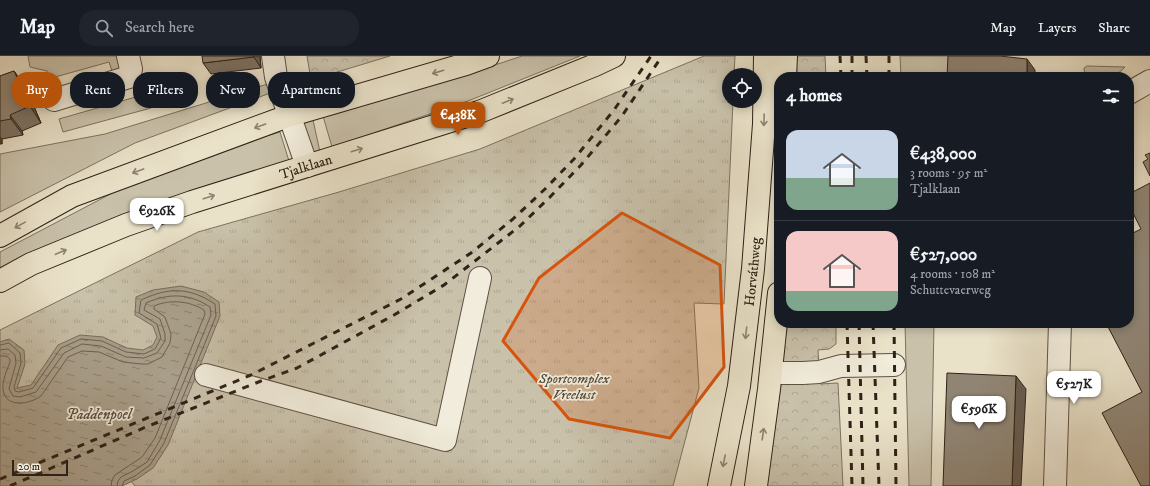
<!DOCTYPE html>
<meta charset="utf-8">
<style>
:root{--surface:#171b24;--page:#20242c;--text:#f1f3f6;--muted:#9ea1a6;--line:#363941;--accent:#b45309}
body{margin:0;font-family:"IM FELL DW Pica",serif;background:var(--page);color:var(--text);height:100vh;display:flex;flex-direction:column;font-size:15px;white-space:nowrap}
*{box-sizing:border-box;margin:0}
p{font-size:13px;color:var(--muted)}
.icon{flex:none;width:22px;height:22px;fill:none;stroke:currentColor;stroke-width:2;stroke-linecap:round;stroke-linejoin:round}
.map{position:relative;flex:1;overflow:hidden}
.drawer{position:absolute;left:774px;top:16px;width:360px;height:256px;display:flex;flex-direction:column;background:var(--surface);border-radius:16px;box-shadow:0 2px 10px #0003}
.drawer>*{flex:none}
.hud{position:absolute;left:12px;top:16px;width:380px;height:36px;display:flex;gap:8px}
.buttons{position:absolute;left:722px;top:12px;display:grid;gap:8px}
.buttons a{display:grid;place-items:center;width:40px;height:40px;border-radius:50%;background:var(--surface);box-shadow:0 2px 10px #0003;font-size:20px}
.scale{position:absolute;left:12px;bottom:10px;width:56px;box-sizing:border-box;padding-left:4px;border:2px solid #2f2218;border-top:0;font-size:11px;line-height:14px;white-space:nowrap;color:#2f2218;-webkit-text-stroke:3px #f1ecdb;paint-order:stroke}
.price{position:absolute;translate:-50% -34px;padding:0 9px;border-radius:8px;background:#fff;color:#222;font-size:13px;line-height:26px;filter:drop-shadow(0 1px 2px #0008)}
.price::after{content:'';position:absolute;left:50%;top:24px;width:12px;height:9px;margin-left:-6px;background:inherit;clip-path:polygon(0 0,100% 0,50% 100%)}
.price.current{background:var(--accent);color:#fff}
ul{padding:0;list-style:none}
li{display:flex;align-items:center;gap:12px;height:100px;padding:0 12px}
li+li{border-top:1px solid var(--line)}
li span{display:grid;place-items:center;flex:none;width:112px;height:80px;border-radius:12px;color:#555}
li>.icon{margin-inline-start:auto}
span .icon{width:48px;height:48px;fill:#fffc;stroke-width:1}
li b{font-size:17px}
h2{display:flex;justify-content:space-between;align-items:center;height:48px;padding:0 12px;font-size:17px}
.chip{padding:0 14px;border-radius:16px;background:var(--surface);box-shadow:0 2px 10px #0003;font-size:14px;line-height:36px}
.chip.current{background:var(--accent);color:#fff}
header{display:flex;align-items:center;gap:24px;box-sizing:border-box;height:56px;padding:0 20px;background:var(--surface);border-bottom:1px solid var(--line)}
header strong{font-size:19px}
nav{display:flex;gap:22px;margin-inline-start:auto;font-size:14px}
.search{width:280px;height:36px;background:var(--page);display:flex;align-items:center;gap:10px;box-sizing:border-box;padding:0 14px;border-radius:16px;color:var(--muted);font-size:15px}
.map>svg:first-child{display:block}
</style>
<header>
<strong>Map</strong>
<div class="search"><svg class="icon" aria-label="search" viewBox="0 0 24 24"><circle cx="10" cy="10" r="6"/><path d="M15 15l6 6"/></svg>Search here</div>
<nav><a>Map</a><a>Layers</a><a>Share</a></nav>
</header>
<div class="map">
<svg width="1150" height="430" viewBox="0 0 1150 430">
<defs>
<pattern id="forest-crowns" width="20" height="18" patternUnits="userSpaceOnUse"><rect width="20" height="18" fill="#c9c1aa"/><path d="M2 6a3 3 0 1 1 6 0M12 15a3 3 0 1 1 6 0" fill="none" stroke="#ada692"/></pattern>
<pattern id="park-tufts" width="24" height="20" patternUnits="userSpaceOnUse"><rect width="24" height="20" fill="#c9c1aa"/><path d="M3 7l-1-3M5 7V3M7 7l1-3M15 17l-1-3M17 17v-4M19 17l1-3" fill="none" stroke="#ada692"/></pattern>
<pattern id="water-ripples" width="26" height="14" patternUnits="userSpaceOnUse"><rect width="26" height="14" fill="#aaa08c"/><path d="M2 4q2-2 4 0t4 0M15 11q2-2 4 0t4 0" fill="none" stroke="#8b8271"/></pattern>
</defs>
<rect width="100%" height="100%" fill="#e9e1c8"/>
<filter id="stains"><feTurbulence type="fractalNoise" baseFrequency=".005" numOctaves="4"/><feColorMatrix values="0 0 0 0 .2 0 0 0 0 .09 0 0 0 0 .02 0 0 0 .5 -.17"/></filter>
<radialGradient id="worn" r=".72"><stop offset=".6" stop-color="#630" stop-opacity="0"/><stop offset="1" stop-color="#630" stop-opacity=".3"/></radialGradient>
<!-- grass -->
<g fill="#c9c1aa" stroke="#7c7261">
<polygon points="28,0 120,0 122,11 113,18 109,6 48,23 47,15 30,11"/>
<polygon points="522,0 580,0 468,45 332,91 323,60 501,7"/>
<polygon points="900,0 955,0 954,21 901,21"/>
<polygon points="1087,10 1125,11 1114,21 1085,21 1084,12"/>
<polygon points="271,27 273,36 135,87 0,156 0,98 105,78"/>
<polygon points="146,38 151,52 63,76 59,63"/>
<polygon points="313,64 320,96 312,98 303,66"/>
<polygon points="280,76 289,105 0,214 0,196 118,134 196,101"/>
<polygon points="905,267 934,267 931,430 909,430"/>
</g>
<!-- forest -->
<g fill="url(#forest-crowns)" stroke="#7c7261">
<polygon points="307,0 390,0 311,24"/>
<polygon points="793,0 825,0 826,21 793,21"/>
<polygon points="784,267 836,267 836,288 829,293 818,294 820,328 838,327 843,430 764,430"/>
</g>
<!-- park -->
<polygon fill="url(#park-tufts)" stroke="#7c7261" points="704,0 735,0 734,19 729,19 729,45 733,45 724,248 694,247 699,332 673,430 135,430 113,403 0,430 0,274 198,176 339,136 480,93"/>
<!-- water -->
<polygon fill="url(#water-ripples)" stroke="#796e5e" points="181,230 204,236 219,246 220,260 168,389 153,412 137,423 122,430 0,430 0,286 9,283 24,294 25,308 17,332 31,329 58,289 80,279 103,281 127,292 143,294 153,289 157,281 153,270 135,259 136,241 153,234"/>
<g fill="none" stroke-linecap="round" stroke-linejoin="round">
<!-- shore -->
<g stroke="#6c6152" stroke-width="1">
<path d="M 0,289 L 9,287 L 20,297 L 21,307 L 14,331 L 15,335 L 19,336 L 33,332 L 61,292 L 81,283 L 102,285 L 126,296 L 144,298 L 155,293 L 161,282 L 157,268 L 139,257 L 141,244 C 169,231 189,231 215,248 L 216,260 L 164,387 L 150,409 L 135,420 L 124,425 L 122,430"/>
<path d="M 0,294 L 8,293 L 15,299 L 16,307 L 9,333 L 13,340 L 20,341 L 36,336 L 64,297 L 82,288 L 101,290 L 126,301 L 144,302 L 157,297 L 165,285 L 165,278 L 160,263 L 144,254 L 146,247 C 168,237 189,237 210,251 L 211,259 L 160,384 L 147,406 L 133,415 L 121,421 L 118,425 L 117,430"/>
<path d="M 0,300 L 6,300 L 10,303 L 10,306 C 7,314 2,325 3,333 C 5,353 30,348 41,340 L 68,301 L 82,295 L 99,296 L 123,306 L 141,308 L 148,308 L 162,301 L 170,287 L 171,278 L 165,261 L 154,253 L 154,250 C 170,243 190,245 204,254 L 205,258 L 155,382 L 142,401 L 115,419 L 112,424 L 111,430"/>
</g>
<defs>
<g id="minor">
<polyline points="273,0 276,21 307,110"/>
<polyline points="1129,37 1150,25"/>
<polyline points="54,44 129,21 131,13 128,0"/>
<polyline points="771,317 803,317 819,316 841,310 894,309"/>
<polyline points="206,319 445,384 480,222"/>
<polyline points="1055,430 1060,267"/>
</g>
<g id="major">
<polyline points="785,21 786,0"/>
<polyline points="0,180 72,140 288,60 466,8 488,0"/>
<path id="s1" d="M 0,225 L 31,208 L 126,169 L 192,146 L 479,56 L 595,9 L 614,0"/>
<path id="s2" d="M 719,430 L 739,330 L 753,213 L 764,68 L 765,0"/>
<polyline points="756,430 769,333 779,237"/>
</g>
</defs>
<!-- minor casing -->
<use href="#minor" stroke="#5e5244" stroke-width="24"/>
<!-- major casing -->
<use href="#major" stroke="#2f2218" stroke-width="24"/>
<!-- minor -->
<use href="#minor" stroke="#f1ecdb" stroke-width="22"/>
<!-- major -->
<use href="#major" stroke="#e9e1c8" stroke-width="22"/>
<!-- rail -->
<g stroke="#2f2218" stroke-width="3" stroke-dasharray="7 7" stroke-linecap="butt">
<polyline points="840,0 841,21"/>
<polyline points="852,0 852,21"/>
<polyline points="866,0 867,21"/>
<polyline points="889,0 889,21"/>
<polyline points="847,267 852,430"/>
<polyline points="859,267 863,430"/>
<polyline points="873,267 879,430"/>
<polyline points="894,267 896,430"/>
<polyline points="0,423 251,319 401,243 471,197 513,163 545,133 574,103 614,54 651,0"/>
<polyline points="10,430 146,371 261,325 297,312 394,259 444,229 520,170 550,141 581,109 622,60 662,0"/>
</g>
</g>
<!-- wall -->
<g fill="#7c7264" stroke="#2f2218">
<polygon points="260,0 261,12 211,18 203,7"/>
<polygon points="14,15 26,32 41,67 22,75 23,79 2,83 2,88 0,88 0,20"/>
</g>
<!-- shaded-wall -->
<g fill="#655d51" stroke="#2f2218">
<polygon points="253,0 260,0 261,12 254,1"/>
<polygon points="1027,3 1035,14 1035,21 1027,21"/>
<polygon points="14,15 26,32 41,67 30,50"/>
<polygon points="10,59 22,75 23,79 11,63"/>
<polygon points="0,81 2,83 2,88 0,85"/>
<polygon points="1016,320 1026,333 1021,430 1012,430"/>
</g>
<!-- building -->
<g fill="#908574" stroke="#2f2218">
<polygon points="202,0 253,0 254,1 203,7"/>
<polygon points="948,0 1000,0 1027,3 1027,21 947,21"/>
<polygon points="14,15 30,50 10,59 11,63 0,65 0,20"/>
<polygon points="1150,97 1150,120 1143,106 1148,103 1145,99"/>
<polygon points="1150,127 1150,430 1141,430 1102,357 1142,336 1106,267 1129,267 1129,179 1141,173 1129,149 1129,138"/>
<polygon points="947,317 1016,320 1012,430 943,430"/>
</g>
<!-- one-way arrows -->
<defs><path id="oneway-shaft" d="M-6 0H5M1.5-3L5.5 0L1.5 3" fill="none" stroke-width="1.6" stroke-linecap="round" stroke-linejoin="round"/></defs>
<g stroke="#8c8270">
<use href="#oneway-shaft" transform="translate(438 16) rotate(164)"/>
<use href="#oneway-shaft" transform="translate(508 45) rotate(-22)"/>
<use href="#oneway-shaft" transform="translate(764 64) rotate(92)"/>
<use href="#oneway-shaft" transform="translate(260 70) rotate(160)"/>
<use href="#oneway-shaft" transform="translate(357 94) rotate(-17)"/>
<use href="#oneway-shaft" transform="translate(138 115) rotate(160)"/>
<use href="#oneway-shaft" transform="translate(209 141) rotate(-18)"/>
<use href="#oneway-shaft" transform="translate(20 169) rotate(151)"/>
<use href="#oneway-shaft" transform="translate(61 196) rotate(-23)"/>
<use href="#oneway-shaft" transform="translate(746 277) rotate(97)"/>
<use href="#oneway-shaft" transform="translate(763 378) rotate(-82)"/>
<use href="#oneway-shaft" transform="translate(724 405) rotate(102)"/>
</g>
<!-- marked area -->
<path fill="#d6540d" fill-opacity="0.2" stroke="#d6540d" stroke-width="3" stroke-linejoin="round" d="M 622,157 L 720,209 L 724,311 L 670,382 L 569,363 L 503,285 L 539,222 Z"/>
<g text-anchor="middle" stroke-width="3.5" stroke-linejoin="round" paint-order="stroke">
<!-- street labels -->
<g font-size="14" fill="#2f2218" stroke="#f1ecdb">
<text dy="5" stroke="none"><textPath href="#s1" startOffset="327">Tjalklaan</textPath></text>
<text dy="5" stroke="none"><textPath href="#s2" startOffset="217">Horváthweg</textPath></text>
</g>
<!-- park labels -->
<g font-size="14" font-style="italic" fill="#564a3c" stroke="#f1ecdb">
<text x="574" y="327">Sportcomplex<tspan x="574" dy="16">Vreelust</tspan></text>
</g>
<!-- water labels -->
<g font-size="15" font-style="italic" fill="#5a4e41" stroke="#f1ecdb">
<text x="99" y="363">Paddenpoel</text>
</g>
</g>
<rect width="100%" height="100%" filter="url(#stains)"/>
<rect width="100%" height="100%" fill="url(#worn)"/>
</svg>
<div class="buttons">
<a><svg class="icon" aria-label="locate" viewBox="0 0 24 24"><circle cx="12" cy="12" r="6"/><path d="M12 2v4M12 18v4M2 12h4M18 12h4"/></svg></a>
</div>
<div class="scale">20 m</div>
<b class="price current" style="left:458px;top:80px">€438K</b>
<b class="price" style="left:157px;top:176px">€926K</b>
<b class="price" style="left:1074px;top:349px">€527K</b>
<b class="price" style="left:979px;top:374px">€596K</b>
<div class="hud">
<a class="chip current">Buy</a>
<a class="chip">Rent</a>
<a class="chip">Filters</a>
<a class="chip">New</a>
<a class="chip">Apartment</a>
</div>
<section class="drawer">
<h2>4 homes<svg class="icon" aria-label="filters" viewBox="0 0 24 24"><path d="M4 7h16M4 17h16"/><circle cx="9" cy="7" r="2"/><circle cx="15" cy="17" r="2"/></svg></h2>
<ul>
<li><span style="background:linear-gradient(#c9d6e8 60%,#7fa58c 0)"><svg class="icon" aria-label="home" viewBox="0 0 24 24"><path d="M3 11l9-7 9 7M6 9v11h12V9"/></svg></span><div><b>€438,000</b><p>3 rooms · 95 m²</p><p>Tjalklaan</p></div></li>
<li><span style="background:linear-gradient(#f6c9c9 75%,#7fa58c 0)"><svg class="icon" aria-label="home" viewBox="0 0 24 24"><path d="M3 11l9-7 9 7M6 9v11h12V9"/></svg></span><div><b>€527,000</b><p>4 rooms · 108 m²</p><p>Schuttevaerweg</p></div></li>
</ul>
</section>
</div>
